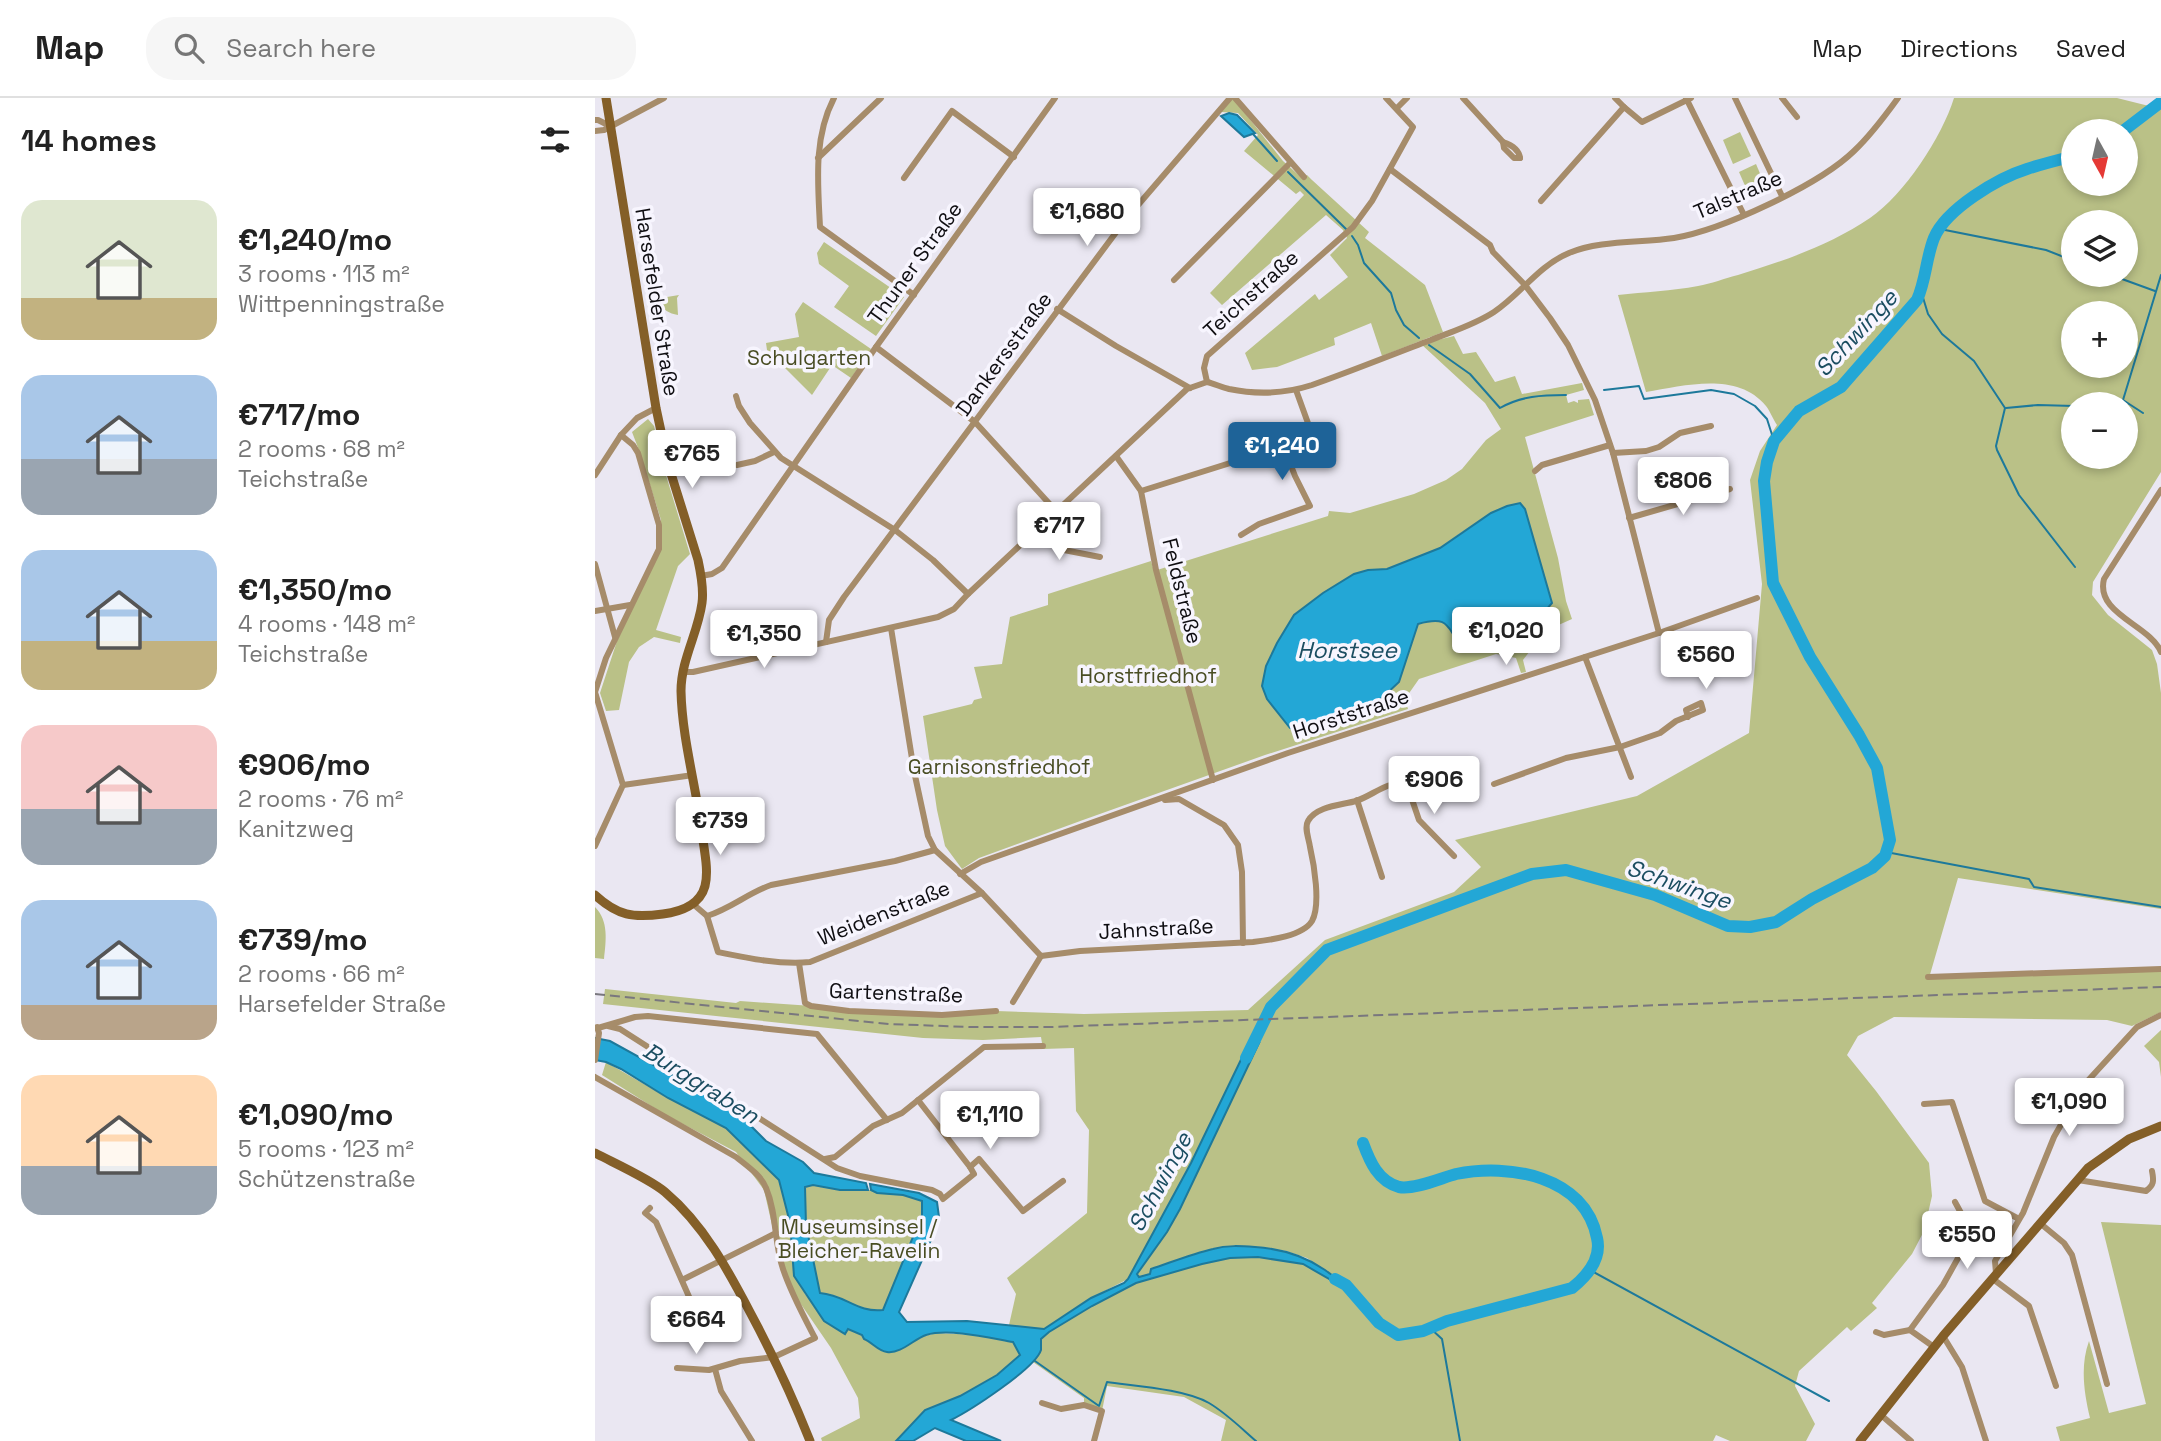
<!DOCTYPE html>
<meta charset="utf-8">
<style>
:root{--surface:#fff;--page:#f6f6f6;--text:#222;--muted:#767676;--line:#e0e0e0;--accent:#1e6398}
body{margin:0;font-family:"Space Grotesk",sans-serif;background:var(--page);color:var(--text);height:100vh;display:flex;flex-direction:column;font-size:26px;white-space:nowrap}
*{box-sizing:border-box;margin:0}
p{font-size:23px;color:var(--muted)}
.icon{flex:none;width:38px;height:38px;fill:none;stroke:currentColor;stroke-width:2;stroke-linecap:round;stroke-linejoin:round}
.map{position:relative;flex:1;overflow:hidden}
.side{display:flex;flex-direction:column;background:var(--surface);width:595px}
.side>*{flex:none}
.needle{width:46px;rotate:172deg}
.buttons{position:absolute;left:1466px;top:21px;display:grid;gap:14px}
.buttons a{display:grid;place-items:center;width:77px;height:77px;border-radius:50%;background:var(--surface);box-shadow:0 4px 10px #0003;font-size:35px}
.price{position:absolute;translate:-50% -60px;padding:0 16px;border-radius:7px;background:#fff;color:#222;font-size:23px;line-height:46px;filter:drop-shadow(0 2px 4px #0008)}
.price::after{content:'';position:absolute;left:50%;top:42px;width:21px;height:16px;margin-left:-10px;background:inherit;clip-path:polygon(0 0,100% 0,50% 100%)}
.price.selected{background:var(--accent);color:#fff}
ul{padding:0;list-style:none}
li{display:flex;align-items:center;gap:21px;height:175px;padding:0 21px}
li span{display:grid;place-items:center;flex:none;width:196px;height:140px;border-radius:21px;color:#555}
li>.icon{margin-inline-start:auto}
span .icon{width:84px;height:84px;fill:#fffc;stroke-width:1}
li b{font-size:30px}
h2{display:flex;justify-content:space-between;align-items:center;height:84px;padding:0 21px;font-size:30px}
header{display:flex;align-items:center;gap:42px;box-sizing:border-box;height:98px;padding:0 35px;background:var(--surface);border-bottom:2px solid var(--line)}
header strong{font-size:33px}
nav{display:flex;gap:38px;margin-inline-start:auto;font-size:24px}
.search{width:490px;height:63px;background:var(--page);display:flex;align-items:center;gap:18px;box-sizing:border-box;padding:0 24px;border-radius:28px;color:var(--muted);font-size:26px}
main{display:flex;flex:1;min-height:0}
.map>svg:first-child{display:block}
</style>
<header>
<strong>Map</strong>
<div class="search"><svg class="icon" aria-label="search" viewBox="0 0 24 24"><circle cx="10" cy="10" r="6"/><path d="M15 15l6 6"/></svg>Search here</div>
<nav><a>Map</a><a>Directions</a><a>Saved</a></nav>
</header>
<main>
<section class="side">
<h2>14 homes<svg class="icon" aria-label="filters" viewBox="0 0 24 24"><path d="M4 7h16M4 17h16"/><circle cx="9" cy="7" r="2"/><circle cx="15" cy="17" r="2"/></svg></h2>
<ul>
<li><span style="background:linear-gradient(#dfe7d0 70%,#c2b280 0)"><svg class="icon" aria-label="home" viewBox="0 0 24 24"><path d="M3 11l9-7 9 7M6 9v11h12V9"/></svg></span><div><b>€1,240/mo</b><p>3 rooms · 113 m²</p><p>Wittpenningstraße</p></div></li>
<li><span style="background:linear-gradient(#a9c7e8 60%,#9aa5b1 0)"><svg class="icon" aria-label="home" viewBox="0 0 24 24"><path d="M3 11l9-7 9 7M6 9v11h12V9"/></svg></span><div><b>€717/mo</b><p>2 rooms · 68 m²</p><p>Teichstraße</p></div></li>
<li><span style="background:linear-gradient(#a9c7e8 65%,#c2b280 0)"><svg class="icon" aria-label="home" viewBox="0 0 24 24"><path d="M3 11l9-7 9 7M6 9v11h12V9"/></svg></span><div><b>€1,350/mo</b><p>4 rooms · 148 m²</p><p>Teichstraße</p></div></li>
<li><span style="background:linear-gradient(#f6c9c9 60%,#9aa5b1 0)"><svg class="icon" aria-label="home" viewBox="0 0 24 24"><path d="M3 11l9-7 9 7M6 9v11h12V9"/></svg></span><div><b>€906/mo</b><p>2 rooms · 76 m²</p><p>Kanitzweg</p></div></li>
<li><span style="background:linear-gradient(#a9c7e8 75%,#b9a48a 0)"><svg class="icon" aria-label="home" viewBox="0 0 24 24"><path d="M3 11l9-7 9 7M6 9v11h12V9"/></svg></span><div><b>€739/mo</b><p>2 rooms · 66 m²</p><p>Harsefelder Straße</p></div></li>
<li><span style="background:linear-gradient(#ffd9b3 65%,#9aa5b1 0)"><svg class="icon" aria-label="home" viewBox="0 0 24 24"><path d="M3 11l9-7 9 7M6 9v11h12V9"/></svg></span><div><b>€1,090/mo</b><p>5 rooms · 123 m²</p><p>Schützenstraße</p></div></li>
</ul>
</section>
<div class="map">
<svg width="1566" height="1343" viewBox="0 0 1566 1343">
<rect width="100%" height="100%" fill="#eae7f2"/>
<!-- green -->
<g fill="#bac187" fill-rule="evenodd">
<polygon points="638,0 688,63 707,80 712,77 717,82 774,134 770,140 830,187 848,234 787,258 776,225 739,240 740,247 682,269 657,272 650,255 720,196 724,202 753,179 735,157 752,140 748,132 731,117 627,207 615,195 709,97 705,93 701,96 649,53 663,37 643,15 626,14"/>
<path d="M 1359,0 L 1522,0 L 1566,11 L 1566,374 L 1498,484 L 1497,497 L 1513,517 L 1557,552 L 1562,566 L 1566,595 L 1566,811 L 1363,780 L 1334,880 L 1566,872 L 1566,914 L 1537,928 L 1512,922 L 1299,919 L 1263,938 L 1252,957 L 1281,993 L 1334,1065 L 1337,1098 L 1329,1133 L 1317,1156 L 1277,1205 L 1282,1210 L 1256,1233 L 1252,1229 L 1204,1273 L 1200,1288 L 1220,1326 L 1211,1343 L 1135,1343 L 1121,1337 L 1118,1343 L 626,1343 L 631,1322 L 589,1299 L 512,1288 L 507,1313 L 489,1308 L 489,1300 L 438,1264 L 446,1252 L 446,1241 L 454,1234 L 497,1208 L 541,1185 L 607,1166 L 635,1160 L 663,1159 L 708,1166 L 748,1189 L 773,1214 L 751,1187 L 712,1160 L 691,1153 L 668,1150 L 555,1174 L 555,1176 L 544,1179 L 542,1176 L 572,1134 L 585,1111 L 664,945 L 655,943 L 596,1065 L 533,1181 L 496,1200 L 450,1231 L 414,1227 L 421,1196 L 412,1180 L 492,1115 L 494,1032 L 481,1013 L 479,950 L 448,951 L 446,939 L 388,942 L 328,940 L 8,906 L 10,891 L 141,905 L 145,903 L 347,917 L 401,913 L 489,916 L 653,912 L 730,842 L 859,794 L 886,769 L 860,742 L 1042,698 L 1154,635 L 1167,486 L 1155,382 L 1165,353 L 1182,327 C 1178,321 1175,313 1171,308 C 1142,273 1089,288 1051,294 L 1023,197 C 1049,194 1077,193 1103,188 C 1116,186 1130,180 1143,177 C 1189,163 1235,147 1275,120 C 1309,97 1347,39 1359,0 ZM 1479,33 L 1531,33 L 1531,86 L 1479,86 ZM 1479,124 L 1531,124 L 1531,177 L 1479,177 ZM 1479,215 L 1531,215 L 1531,268 L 1479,268 ZM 1479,306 L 1531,306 L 1531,359 L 1479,359 Z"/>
<polygon points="1145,34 1156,58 1138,66 1128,42"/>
<polygon points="1161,66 1172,92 1155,99 1144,74"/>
<polygon points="229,144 309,199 281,238 239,209 254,188 224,166 222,155"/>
<path d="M 63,183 L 66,200 L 84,197 L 82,200 L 83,217 C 65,214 60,201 57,185 Z"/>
<polygon points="208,204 276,251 256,280 237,267 217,297 172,252 171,245 204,239 200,216"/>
<path d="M 859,238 L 868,256 L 881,254 L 900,284 L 920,278 L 927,296 L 987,285 L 989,292 L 971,297 L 973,305 L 979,303 L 983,305 L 983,302 L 994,301 L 999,317 L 930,339 L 963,460 L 971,503 L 977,521 L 950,533 L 928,562 L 931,574 L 926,575 L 921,560 L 901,556 L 824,581 L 810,601 L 813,611 L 670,657 L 488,722 L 384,760 L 367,771 L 350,748 L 342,712 L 328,618 L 377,606 L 379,602 L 387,600 L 379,569 L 407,566 L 415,519 L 453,507 L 453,496 L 556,463 L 559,473 L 733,418 L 734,413 L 755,415 L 819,396 L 851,382 L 867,371 L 891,342 L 906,331 L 890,305 L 826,246 ZM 925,405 L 930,411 L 957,505 L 924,544 L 914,548 L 892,543 L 878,550 L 863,544 C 853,523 846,520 822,526 L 816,546 L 755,619 L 702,633 L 695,630 L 683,615 L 672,601 L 667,588 L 671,568 L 682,545 L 699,517 L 773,472 L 792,471 L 845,450 L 867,434 Z"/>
<polygon points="53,321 59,328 70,374 95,456 83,468 61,532 86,539 85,545 59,539 44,549 34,564 24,612 11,613 5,595 22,543 65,452 66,422 45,355 37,334"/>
<path d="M 0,809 C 14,823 11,843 9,861 L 0,860 Z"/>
<polygon points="1566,932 1566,979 1564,964 1549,948"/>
<polygon points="11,964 73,1000 131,1030 184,1082 195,1125 196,1153 210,1196 223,1212 229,1223 251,1235 253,1230 267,1237 269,1241 278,1244 283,1250 341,1235 383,1237 418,1244 425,1257 402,1277 365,1298 330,1312 301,1343 227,1343 226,1340 265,1320 263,1300 236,1250 201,1199 185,1162 169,1092 141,1054 69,1016 7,977"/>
<path d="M 218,1087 L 245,1092 L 276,1092 L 282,1095 L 308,1097 L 327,1103 L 327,1117 L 288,1213 C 262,1215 251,1197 225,1195 L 211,1127 L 210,1089 Z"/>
<path d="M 1506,1124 L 1566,1127 L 1566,1343 L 1465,1343 L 1461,1329 L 1495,1320 C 1489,1295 1485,1268 1494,1243 L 1514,1315 L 1551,1306 Z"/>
</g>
<!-- water -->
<g fill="#23a7d6" stroke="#1d799b" stroke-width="2">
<polygon points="634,15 642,17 660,35 649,39 626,18"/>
<path d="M 925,405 L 930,411 L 957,505 L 924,544 L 914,548 L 892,543 L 878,550 L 870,551 C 850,533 859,516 823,526 L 804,584 L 788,599 L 755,619 L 702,633 L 695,630 L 672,601 L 667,588 L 671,568 L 682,545 L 699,517 L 728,495 L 759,476 L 773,472 L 792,471 L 845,450 L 896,415 L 912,408 Z"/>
<path d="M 0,940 L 15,943 L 122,1002 L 149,1021 L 171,1043 L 208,1064 L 219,1075 L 271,1085 L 273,1092 L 245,1092 L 218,1087 L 210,1089 L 211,1127 L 225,1195 C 251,1197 262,1215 288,1212 L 327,1117 L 327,1103 L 308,1097 L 282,1095 L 276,1092 L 275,1086 L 324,1095 L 342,1104 L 344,1119 L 340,1133 L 304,1214 L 312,1224 L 372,1223 L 449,1231 L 496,1200 L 529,1185 L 533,1181 L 596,1065 L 655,943 L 658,945 L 664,945 L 585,1111 L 572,1134 L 542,1176 L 544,1179 L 555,1176 L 556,1171 C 577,1164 597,1156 618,1151 C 632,1147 646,1148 660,1149 C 721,1153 746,1182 784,1225 L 748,1189 L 708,1166 L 663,1159 L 635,1160 L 607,1166 L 541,1185 L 497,1208 L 454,1234 L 446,1241 C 446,1242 446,1251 446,1252 C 440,1271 374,1313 356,1322 L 406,1343 L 371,1343 L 340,1330 L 318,1343 L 301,1343 L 330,1312 L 365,1298 L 402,1277 L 425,1257 L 418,1244 C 395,1240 354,1230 331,1237 C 319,1241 306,1256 292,1254 C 283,1253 277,1244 269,1241 L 267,1237 L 253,1231 L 250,1236 L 229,1223 L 199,1178 L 195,1125 L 184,1082 L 131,1030 L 73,1000 L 26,971 L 11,964 L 0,962 Z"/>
</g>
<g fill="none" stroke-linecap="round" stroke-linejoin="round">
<!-- stream -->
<g stroke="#1d799b" stroke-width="2">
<polyline points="658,36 682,63"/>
<polyline points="693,74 752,132"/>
<polyline points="1345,131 1451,152 1479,163"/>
<polyline points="757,138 763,147 769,165 796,195 801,212 809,227 824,240"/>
<polyline points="1516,177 1560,193"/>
<polyline points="1326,193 1333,216 1347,236 1379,263 1410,310 1401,348 1402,352 1424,397 1480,469"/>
<path d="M 834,247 L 875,276 L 905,310 C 926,298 947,297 971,297"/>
<polyline points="1009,292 1044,288 1049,301 1116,292 1139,296 1160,308 1172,321 1179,343"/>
<polyline points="1411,310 1443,307 1479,308"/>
<polyline points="1548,315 1528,302 1566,177"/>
<polyline points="1291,754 1434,781 1439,789 1566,809"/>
<polyline points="995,1172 1234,1303"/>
<polyline points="835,1230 847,1241 865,1343"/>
<path d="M 440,1263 L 504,1308 L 512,1284 C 540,1288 590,1291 614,1305 C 631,1315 646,1330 661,1343"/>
</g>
<!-- river -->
<g stroke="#23a7d6" stroke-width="12">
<polyline points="1528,33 1566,4"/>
<path d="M 651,960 L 676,909 L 732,852 L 937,776 L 971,772 L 1060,797 L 1133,828 L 1155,829 L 1181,824 L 1217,801 L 1277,770 L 1290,758 L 1295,742 L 1282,670 L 1264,637 L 1215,559 L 1178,485 L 1169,383 L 1172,364 L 1179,343 L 1204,313 L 1246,289 L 1322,202 C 1331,182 1331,160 1339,140 C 1351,111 1403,80 1432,71 C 1447,66 1463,62 1479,58"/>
<path d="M 740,1181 L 751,1187 L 784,1225 L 803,1237 L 828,1233 L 852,1223 L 977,1190 C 992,1178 1007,1161 1002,1140 C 990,1078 914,1065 861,1076 C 846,1080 819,1092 804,1089 C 783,1083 775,1064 768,1045"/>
</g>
<!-- street -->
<g stroke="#a68c6a" stroke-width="6">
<path d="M 239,0 C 218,40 223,86 225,129 L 319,197"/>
<polyline points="640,0 709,79"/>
<polyline points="868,0 908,44 909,50 919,60 925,60"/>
<polyline points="1020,0 1029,9"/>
<polyline points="1091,0 1149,117"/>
<polyline points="1140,0 1187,98"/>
<polyline points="1187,0 1202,19"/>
<polyline points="802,10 812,0"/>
<polyline points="0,22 3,22 15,28"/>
<polyline points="0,33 9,32 69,0"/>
<path d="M 908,44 C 917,47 924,51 925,60"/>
<polyline points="223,60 286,0"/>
<polyline points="795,71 895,147 898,154 930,187 955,220 973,247 1000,302 1018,355 1064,535"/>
<polyline points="309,80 357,13 419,59"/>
<polyline points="946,103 1029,9 1047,24 1096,0"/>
<polyline points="579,182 695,65"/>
<polyline points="462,211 521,248 595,290"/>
<polyline points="281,249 380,324 461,413"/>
<path d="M 612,284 C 620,286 626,289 634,291 C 663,297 689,296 717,287 C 757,273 796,257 836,242 C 858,233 879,227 899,214 C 926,196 943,168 974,155 C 1004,142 1046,145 1079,140 C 1127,132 1224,87 1259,53 C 1276,37 1290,18 1303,0"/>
<polyline points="141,298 144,308 155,325 186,360 300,432 338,462 373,496"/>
<polyline points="1018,355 1051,353 1064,349 1085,335 1116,328"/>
<polyline points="521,358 546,393 561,472 618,682"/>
<polyline points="142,367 160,363 179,354"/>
<polyline points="940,373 947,367 1015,347"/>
<polyline points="0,377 26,337 42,320 61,310"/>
<path d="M 1566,392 L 1509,481 C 1500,516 1555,527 1566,554"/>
<polyline points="546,393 718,339 701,292"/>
<polyline points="1034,420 1135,391"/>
<polyline points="447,427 473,432 469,452 505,459"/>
<polyline points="646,437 664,426 715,408 700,378 688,347"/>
<polyline points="0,466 20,539"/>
<polyline points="106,478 117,476 127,470 281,249 460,0"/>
<polyline points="0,513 35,507"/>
<polyline points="296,530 319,673 333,738 340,752 387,795 446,858"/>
<polyline points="231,544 234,522 249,499 531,121 635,0"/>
<polyline points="990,559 1036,679"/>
<polyline points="88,574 98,574 343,519 359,511 373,496 592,291 612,284 609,270 612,258 758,129 777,103 818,29 791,0"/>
<polyline points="811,684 824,722 859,758"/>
<polyline points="899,686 971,660 1025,649 1065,635 1081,623 1108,612 1106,605 1091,612 1093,619"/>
<polyline points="28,687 98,677"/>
<polyline points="570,702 584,701 629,727 643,747 647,774 648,845"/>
<polyline points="762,702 787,779"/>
<polyline points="0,748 28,687 0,594 11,560 64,451 64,427 43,355 38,347 26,337"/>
<polyline points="365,776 386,764 693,655 1064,535 1162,500"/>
<path d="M 98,806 L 112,818 L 123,854 C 152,860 185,867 215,864 L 387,795"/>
<path d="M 112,818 C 135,811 153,795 176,787 L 300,763 L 340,752"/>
<path d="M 446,858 L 485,853 L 658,844 C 675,842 708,838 717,823 C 726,807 719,766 715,749 C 714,741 709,730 713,723 C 721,708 747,707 761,703 C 773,699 783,691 795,687 C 808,682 822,680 836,675"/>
<polyline points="204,865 210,905 216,908 254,913 347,917 401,913"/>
<polyline points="1333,879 1566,871"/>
<polyline points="418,904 446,858"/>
<polyline points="13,928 25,931 242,1070 265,1078 337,1092 345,1096 348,1101 379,1076 375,1069"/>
<polyline points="3,930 40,919 53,918 222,936 292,1022"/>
<polyline points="0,962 4,935 2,929"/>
<path d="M 0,979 L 141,1059 C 152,1068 166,1077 171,1090 C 182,1116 179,1145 188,1171 C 196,1195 208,1217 220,1240 L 179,1259 L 145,1263 L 114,1272 L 82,1270"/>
<polyline points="323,1002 375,1069 384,1061 428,1113 468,1083"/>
<polyline points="1329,1006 1357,1004 1390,1103 1424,1121"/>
<polyline points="230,1061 240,1059 278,1028 307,1015 389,949 448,948"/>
<path d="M 1483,1082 L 1551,1093 C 1559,1087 1559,1083 1557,1073"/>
<polyline points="55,1110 50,1115 61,1124 99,1210 104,1225"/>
<polyline points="1446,1126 1469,1145 1477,1157 1512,1286"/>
<polyline points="1401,1175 1400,1163 1428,1115 1459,1039 1488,988 1542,929 1566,917"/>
<polyline points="1398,1181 1434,1208 1461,1288"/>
<polyline points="87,1182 181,1135"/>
<polyline points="1281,1234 1289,1237 1315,1232"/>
<polyline points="1348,1238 1367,1269 1391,1343"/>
<polyline points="1339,1249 1315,1232 1348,1187 1372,1144 1372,1126 1360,1104"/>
<polyline points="120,1271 126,1293 157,1343"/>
<polyline points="447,1305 466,1311 489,1307 507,1313 499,1343"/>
<polyline points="1286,1317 1316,1343"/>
</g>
<!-- secondary -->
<g stroke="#845f28" stroke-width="9">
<path d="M 0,797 C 23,818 38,820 68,816 C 85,814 105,807 110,788 C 114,772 109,752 107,735 C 101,688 87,640 86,593 C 86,562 103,535 107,505 C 109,491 106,476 103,462 L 73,366 L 61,310 L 11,0"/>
<path d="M 0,1055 C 19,1065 55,1081 70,1094 C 109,1127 133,1172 156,1216 C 178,1257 198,1300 215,1343"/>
<polyline points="1265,1343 1348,1238 1493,1070 1534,1041 1566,1028"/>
</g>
<!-- rail -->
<polyline stroke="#79777e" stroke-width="2" stroke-dasharray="10 5" stroke-linecap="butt" points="0,896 294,926 375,929 455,929 1566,889"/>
</g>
<g text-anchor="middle" stroke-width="7" stroke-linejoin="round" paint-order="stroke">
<!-- street labels -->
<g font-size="21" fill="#0f0e12" stroke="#f7f5fe">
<text transform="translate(1143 97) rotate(-23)" y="7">Talstraße</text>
<text transform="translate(320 165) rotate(-54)" y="7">Thuner Straße</text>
<text transform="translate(656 196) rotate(-42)" y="7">Teichstraße</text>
<text transform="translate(62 204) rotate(81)" y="7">Harsefelder Straße</text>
<text transform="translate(409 256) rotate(-54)" y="7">Dankersstraße</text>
<text transform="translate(587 493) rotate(76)" y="7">Feldstraße</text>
<text transform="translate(756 616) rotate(-18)" y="7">Horststraße</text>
<text transform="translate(289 815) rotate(-22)" y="7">Weidenstraße</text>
<text transform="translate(561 831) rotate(-3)" y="7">Jahnstraße</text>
<text transform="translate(301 895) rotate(2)" y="7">Gartenstraße</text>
</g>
<!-- park labels -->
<g font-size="21" fill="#494d23" stroke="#f7f5fe">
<text x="214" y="267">Schulgarten</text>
<text x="553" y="585">Horstfriedhof</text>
<text x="404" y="676">Garnisonsfriedhof</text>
<text x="264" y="1136">Museumsinsel /<tspan x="264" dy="24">Bleicher-Ravelin</tspan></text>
</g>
<!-- water labels -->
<g font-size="23" font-style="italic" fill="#1b4d61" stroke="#f7f5fe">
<text transform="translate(1261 235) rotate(-47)" y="8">Schwinge</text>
<text x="752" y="560">Horstsee</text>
<text transform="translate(1084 786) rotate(19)" y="8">Schwinge</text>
<text transform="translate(106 985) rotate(32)" y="8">Burggraben</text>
<text transform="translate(565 1084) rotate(-62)" y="8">Schwinge</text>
</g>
</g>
</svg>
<div class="buttons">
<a><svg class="needle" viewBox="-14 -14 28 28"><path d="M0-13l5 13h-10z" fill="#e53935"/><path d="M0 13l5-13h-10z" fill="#767676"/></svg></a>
<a><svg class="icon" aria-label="layers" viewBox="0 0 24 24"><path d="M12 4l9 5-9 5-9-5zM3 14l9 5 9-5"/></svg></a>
<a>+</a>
<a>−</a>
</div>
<b class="price" style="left:492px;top:150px">€1,680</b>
<b class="price selected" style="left:687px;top:384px">€1,240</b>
<b class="price" style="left:97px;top:392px">€765</b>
<b class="price" style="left:1088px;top:419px">€806</b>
<b class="price" style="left:464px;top:464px">€717</b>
<b class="price" style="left:911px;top:569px">€1,020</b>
<b class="price" style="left:169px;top:572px">€1,350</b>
<b class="price" style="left:1111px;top:593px">€560</b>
<b class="price" style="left:839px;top:718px">€906</b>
<b class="price" style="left:125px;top:759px">€739</b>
<b class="price" style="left:1474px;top:1040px">€1,090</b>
<b class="price" style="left:395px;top:1053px">€1,110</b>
<b class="price" style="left:1372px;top:1173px">€550</b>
<b class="price" style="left:101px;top:1258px">€664</b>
</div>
</main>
